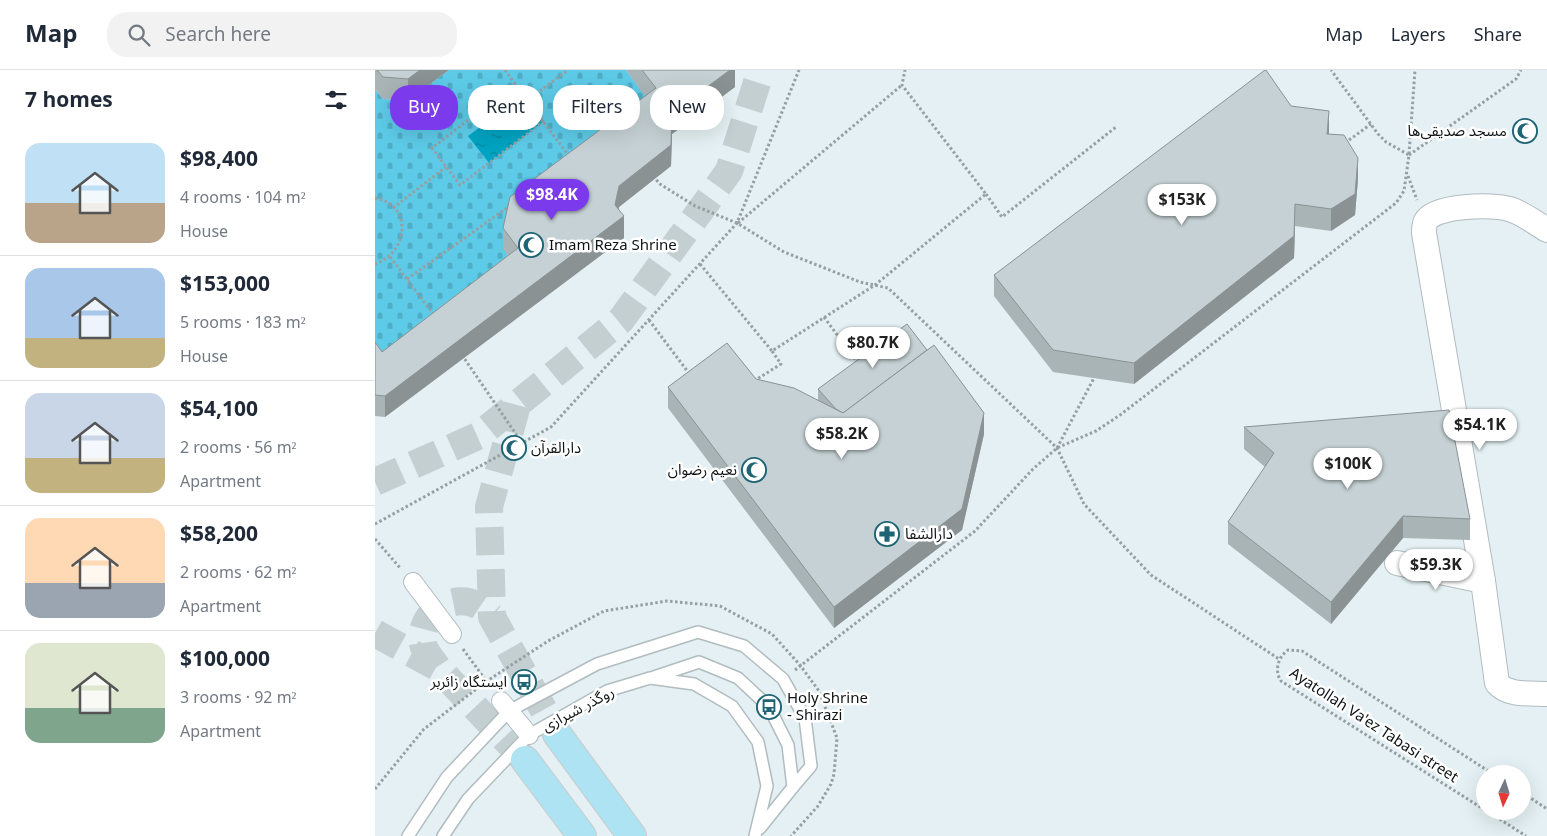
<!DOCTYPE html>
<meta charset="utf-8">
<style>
:root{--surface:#fff;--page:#f2f2f3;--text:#1f2937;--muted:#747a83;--line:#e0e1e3;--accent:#7c3aed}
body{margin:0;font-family:Georgia,"Noto Sans Arabic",serif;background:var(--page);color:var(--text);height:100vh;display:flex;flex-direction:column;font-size:19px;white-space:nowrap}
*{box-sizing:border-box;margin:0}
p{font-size:16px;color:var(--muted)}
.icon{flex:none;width:28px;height:28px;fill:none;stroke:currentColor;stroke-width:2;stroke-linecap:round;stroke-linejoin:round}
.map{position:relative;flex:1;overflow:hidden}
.sheet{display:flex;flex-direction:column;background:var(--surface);width:375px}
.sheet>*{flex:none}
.top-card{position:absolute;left:15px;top:15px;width:475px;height:45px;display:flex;gap:10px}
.needle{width:32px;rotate:184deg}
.fabs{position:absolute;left:1101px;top:695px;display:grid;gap:10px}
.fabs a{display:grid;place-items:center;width:55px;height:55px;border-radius:50%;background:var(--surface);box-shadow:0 5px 20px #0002;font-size:25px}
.price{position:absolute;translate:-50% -42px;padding:0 11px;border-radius:18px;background:#fff;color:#222;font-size:16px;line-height:32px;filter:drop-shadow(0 1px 2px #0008)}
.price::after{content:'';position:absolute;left:50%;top:30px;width:15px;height:11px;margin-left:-8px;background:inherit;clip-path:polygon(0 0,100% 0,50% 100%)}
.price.selected{background:var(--accent);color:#fff}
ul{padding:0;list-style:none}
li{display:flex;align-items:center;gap:15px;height:125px;padding:0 25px}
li+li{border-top:1px solid var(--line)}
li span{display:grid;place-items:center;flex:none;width:140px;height:100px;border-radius:15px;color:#555}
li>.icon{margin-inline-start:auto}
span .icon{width:60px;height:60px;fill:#fffc;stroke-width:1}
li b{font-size:21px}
h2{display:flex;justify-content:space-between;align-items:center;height:60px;padding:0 25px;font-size:21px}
.pill{padding:0 18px;border-radius:20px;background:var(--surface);box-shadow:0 5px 20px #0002;font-size:18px;line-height:45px}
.pill.selected{background:var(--accent);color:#fff}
header{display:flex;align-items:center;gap:30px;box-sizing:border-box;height:70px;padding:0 25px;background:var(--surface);border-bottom:1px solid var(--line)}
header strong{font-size:24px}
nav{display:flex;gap:28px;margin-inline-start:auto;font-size:18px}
.search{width:350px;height:45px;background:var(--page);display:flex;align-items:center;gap:12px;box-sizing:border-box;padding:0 18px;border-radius:20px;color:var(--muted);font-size:19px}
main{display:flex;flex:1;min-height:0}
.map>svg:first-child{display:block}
</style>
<header>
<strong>Map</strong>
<div class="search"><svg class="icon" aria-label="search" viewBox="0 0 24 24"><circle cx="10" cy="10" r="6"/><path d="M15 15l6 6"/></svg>Search here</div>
<nav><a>Map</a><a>Layers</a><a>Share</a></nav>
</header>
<main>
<section class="sheet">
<h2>7 homes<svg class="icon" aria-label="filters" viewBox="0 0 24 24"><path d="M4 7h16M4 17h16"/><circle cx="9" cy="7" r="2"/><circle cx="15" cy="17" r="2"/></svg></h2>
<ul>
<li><span style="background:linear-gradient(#bfe0f5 60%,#b9a48a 0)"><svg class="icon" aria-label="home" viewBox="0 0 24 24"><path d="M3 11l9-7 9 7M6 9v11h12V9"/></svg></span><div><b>$98,400</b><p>4 rooms · 104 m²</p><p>House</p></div></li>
<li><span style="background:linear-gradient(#a9c7e8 70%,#c2b280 0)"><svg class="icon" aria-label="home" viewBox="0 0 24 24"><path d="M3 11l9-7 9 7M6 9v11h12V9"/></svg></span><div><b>$153,000</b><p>5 rooms · 183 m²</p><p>House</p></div></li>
<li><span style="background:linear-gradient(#c9d6e8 65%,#c2b280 0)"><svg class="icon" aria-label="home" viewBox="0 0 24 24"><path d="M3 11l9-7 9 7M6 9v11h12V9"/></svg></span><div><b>$54,100</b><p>2 rooms · 56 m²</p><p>Apartment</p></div></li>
<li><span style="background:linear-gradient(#ffd9b3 65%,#9aa5b1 0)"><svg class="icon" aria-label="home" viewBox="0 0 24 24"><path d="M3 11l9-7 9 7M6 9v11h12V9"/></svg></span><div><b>$58,200</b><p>2 rooms · 62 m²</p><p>Apartment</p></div></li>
<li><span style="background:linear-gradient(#dfe7d0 65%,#7fa58c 0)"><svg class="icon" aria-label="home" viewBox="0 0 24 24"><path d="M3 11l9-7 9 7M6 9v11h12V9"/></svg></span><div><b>$100,000</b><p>3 rooms · 92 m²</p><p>Apartment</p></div></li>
</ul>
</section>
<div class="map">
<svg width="1172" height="766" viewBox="0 0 1172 766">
<defs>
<pattern id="cemetery-stones" width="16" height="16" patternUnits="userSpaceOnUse" patternTransform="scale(1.25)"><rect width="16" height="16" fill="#5dcbe8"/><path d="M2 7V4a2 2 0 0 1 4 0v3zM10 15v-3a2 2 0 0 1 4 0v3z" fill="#50adc6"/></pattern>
<pattern id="water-ripples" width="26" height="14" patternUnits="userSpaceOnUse" patternTransform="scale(1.25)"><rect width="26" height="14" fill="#00a4c2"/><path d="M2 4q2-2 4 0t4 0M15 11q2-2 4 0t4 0" fill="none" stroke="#01849c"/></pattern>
</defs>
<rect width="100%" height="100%" fill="#e4f0f3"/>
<!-- cemetery -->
<polygon fill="url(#cemetery-stones)" points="74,0 251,0 281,40 143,200 0,294 0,19 8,29 33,30"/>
<!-- water -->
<polygon fill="url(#water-ripples)" points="149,25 169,51 114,93 93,66"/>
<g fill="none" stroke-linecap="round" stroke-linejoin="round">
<!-- primary-tunnel -->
<g stroke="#c4cfd2" stroke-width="28" stroke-dasharray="28 14" stroke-linecap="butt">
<polyline points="142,335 114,437 117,547 182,664"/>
<polyline points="0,412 103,366 246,250 354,101 386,0"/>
<polyline points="0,563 62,597 150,690"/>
<path d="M 62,597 C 58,591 49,581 48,574 C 43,545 75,522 102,535 C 107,537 112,543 117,547"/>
</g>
<defs>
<g id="service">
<polyline points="279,607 324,592 363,608 394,637 413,675 418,717 385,758"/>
<polyline points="33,766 72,707 134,641 222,594 323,562 369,576 408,609 430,648 436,696 418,717"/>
<polyline points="68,766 93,729 154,665 232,621 275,608 319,614 357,636 383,672 392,716 380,766"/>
</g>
<g id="pedestrian">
<polyline points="38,512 77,564"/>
<polyline points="126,631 154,665"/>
</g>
<g id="minor">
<path d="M 1172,160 C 1160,153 1147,142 1134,139 C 1118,134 1060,135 1051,151 C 1049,154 1049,160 1049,163 L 1108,511 L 1122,613 C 1133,626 1155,623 1172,624"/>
<polyline points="1022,493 1108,511"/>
</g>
<g id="primary">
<polyline points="182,664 257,766"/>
<polyline points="150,690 207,766"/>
</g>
</defs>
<!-- service casing -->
<use href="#service" stroke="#b1bcbf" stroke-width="14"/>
<!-- pedestrian casing -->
<use href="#pedestrian" stroke="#b1bcbf" stroke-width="20"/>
<!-- minor casing -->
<use href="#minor" stroke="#b1bcbf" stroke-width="26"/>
<!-- primary casing -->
<use href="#primary" stroke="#cacbcb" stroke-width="30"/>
<!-- path -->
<g stroke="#969fa2" stroke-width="3" stroke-dasharray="2.5 2.5" stroke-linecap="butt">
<polyline points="130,0 140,14"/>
<polyline points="153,30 193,0"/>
<polyline points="169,51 85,115 57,78 140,14 194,86"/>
<polyline points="970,73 996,54"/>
<polyline points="1034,84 1040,0"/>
<polyline points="1034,85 1141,9 1146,0"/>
<polyline points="278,106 285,114 320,136 362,153 409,182 485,212 513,218 682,378 709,434 776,505 904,589"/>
<polyline points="1033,106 1042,130"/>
<polyline points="611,124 627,147 741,57"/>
<path d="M 0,128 C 38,135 34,182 0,194"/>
<polyline points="18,138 71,97"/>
<polyline points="363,153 527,15"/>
<polyline points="15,187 59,245"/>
<polyline points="325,194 397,281 500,215 611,124 527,15 530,0"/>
<polyline points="32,209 136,135"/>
<polyline points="449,247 483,293"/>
<polyline points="274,250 316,306"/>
<polyline points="87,285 147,373"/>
<polyline points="379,311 406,294 397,281"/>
<polyline points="682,378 719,308"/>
<polyline points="0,454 176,357 362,153 424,0"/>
<polyline points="0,469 26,499"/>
<polyline points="88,579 112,612"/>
<polyline points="420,600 600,461 658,399 682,378 721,361 745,345 1021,133 1029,121 1034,85 1011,72 1003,64 956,0"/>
<polyline points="0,719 49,659 112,611 173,571 229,541 292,531 345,536 397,564 425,595 444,621 462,668 459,704 456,714 443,736 416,766"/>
<polyline points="1148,723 1172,739"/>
<path d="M 1110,740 L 906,611 C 899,601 903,587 913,580 L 927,581 L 1118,704"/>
<polyline points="1112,741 1151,766"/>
</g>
<!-- service -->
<use href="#service" stroke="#fff" stroke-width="11"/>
<!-- pedestrian -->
<use href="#pedestrian" stroke="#fff" stroke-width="18"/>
<!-- minor -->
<use href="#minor" stroke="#fff" stroke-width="24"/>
<!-- primary -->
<use href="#primary" stroke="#ade3f2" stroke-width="28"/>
</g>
<!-- wall -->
<g fill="#a9b4b6">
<polygon points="0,0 74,0 33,30 8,29 0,19"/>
<polygon points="251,0 360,0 360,17 297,64 296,96 244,137 244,139 249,168 10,347 0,346 0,272 7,282 133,186 128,179 128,158 270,26"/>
<polygon points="916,36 954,64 983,109 980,145 956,161 920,156 919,188 759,314 678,302 619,226 619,205"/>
<polygon points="293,317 443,330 443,319 609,364 587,460 459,558 293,338"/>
<polygon points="869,357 1095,449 1095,470 1028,468 956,554 853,474 853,452 890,397 869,379"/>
</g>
<!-- shaded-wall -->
<g fill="#8a9294">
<polygon points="45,0 74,0 33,30 33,9"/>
<polygon points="355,0 360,0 360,17 297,64 296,96 244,137 241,152 249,146 249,168 10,347 10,326 240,135 244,116 297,43"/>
<polygon points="954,41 954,62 952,85 952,64"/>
<polygon points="983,88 983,109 980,145 956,161 956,139"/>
<polygon points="920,134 920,156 919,188 759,314 759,293"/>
<polygon points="609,343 609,364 587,460 459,558 459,537"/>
<polygon points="1028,446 1028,468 956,554 956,532"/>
</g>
<!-- building -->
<g fill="#c5d1d4" stroke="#8a9294">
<polygon points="2,0 45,0 33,9 8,7"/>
<polygon points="267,0 355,0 297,43 296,75 244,116 240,135 249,146 10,326 0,325 0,272 7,282 143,178 128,158 135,127 281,18"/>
<polygon points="890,0 891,0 916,36 954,41 952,64 969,65 983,88 980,124 956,139 920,134 919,166 759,293 678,280 619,205"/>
<polygon points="532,254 552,280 468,343 461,339 443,319"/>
<polygon points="352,273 381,309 419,318 468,343 559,275 609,343 587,439 459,537 293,317"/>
<polygon points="1074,340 1095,449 1028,446 956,532 853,452 899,383 869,357"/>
</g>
<!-- icons -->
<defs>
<symbol id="mosque-ring" viewBox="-11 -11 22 22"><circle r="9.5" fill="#fff" stroke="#1f6475" stroke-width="1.5"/><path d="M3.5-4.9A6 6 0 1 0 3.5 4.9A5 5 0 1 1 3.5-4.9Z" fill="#1f6475"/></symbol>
<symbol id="pharmacy-ring" viewBox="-11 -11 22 22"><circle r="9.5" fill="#fff" stroke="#1f6475" stroke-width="1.5"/><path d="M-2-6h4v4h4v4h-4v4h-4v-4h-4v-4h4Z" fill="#1f6475"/></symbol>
<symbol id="bus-ring" viewBox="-11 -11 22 22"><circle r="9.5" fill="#fff" stroke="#1f6475" stroke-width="1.5"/><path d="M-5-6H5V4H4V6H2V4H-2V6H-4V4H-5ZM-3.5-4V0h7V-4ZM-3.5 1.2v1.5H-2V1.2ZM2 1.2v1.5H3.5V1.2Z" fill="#1f6475"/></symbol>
</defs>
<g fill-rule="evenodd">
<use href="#mosque-ring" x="1136" y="47" width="28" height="28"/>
<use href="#mosque-ring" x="142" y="161" width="28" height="28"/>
<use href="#mosque-ring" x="125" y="364" width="28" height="28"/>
<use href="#mosque-ring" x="365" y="386" width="28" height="28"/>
<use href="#pharmacy-ring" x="498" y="450" width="28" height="28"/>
<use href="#bus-ring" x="135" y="598" width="28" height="28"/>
<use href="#bus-ring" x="380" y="623" width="28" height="28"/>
</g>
<g text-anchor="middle" stroke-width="5" stroke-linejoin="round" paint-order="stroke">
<!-- poi labels -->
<g font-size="15" fill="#0f1314" stroke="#fff" text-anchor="start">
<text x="1132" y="66" text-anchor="end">مسجد صدیقی‌ها</text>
<text x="174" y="180">Imam Reza Shrine</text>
<text x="156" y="383">دارالقرآن</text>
<text x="362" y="405" text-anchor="end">نعیم رضوان</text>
<text x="530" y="469">دارالشفا</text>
<text x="132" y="617" text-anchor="end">ایستگاه زائربر</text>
<text x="412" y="633">Holy Shrine<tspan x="412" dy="17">- Shirazi</tspan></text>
</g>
<!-- street labels -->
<g font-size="15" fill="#0f1314" stroke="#fff">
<text transform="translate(203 639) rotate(-28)" y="5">روگذر شیرازی</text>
<text transform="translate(999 655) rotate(33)" y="5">Ayatollah Va'ez Tabasi street</text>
</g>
</g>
</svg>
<div class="fabs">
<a><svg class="needle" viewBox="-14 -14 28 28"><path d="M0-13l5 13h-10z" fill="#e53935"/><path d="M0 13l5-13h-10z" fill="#747a83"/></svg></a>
</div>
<b class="price selected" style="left:177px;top:151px">$98.4K</b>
<b class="price" style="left:807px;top:156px">$153K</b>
<b class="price" style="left:498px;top:299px">$80.7K</b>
<b class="price" style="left:1105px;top:381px">$54.1K</b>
<b class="price" style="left:467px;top:390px">$58.2K</b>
<b class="price" style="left:973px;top:420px">$100K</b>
<b class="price" style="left:1061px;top:521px">$59.3K</b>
<div class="top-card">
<a class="pill selected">Buy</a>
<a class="pill">Rent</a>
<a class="pill">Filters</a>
<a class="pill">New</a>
</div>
</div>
</main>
